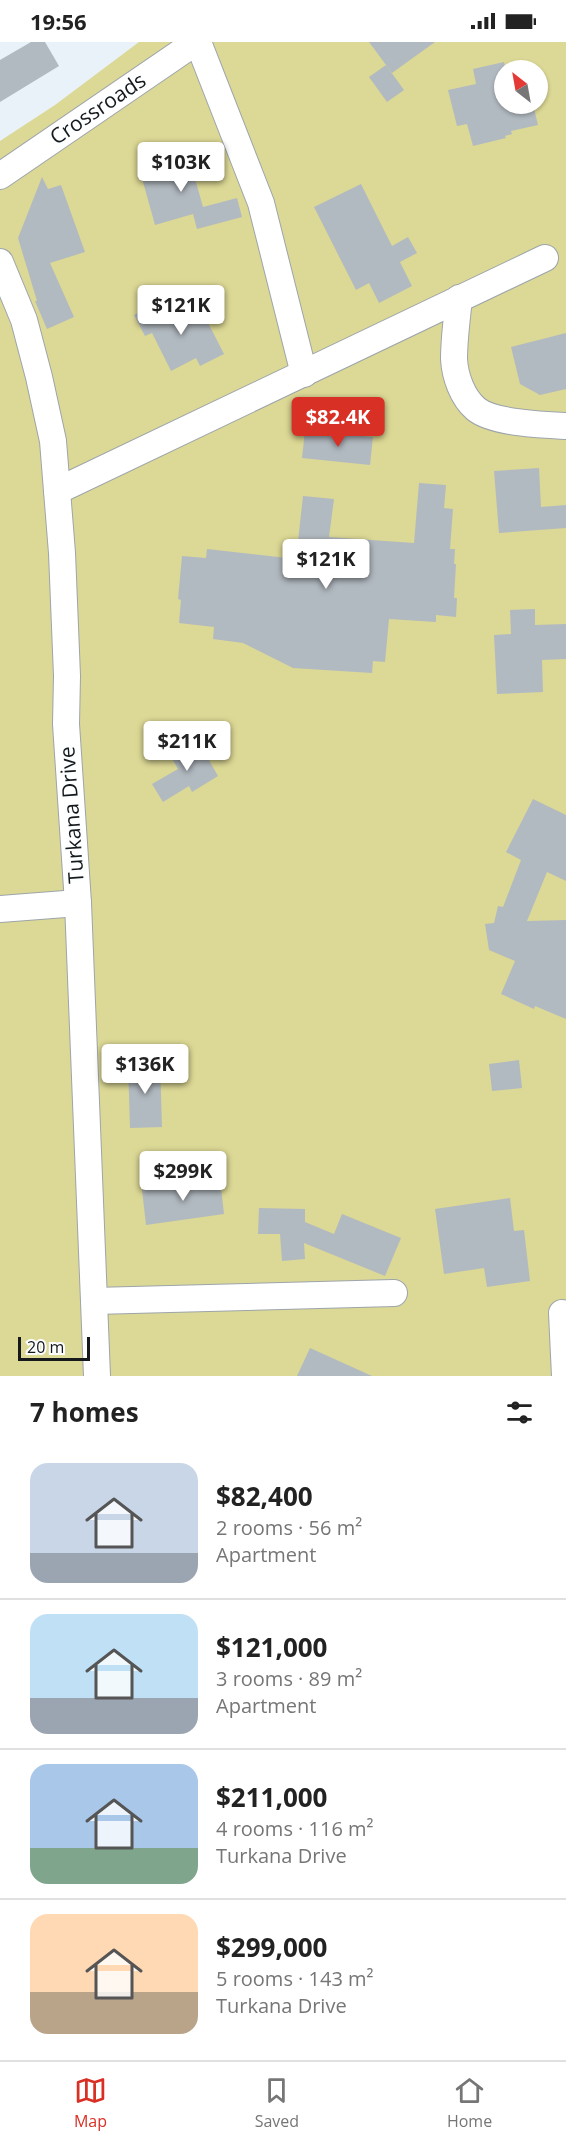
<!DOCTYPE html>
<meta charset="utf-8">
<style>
:root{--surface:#fff;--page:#f6f6f6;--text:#222;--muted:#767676;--line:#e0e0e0;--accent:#d93025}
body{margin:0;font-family:"Open Sans",sans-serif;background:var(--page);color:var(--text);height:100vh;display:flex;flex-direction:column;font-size:22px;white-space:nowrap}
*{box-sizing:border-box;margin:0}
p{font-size:20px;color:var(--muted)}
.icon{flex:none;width:33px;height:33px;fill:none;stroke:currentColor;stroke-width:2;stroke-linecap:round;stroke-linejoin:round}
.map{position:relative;height:1334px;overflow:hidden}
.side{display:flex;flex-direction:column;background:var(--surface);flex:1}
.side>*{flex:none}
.needle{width:39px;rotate:329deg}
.controls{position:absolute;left:494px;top:18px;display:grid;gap:12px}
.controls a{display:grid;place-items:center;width:54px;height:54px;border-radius:50%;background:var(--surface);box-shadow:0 2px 4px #0004;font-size:30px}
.scale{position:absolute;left:18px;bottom:15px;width:72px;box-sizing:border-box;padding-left:6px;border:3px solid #15191b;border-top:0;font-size:16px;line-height:21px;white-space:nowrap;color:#15191b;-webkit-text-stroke:4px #fcfeff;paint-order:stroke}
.price{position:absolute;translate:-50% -51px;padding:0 14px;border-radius:6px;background:#fff;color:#222;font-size:20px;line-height:39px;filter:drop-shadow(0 2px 3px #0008)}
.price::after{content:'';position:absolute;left:50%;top:36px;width:18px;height:14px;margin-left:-9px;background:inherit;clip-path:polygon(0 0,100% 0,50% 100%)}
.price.on{background:var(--accent);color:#fff}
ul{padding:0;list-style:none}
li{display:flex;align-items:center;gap:18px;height:150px;padding:0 30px}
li+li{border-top:2px solid var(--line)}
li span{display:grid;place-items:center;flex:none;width:168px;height:120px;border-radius:18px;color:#555}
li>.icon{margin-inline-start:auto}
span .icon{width:72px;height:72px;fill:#fffc;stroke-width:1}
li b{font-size:26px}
h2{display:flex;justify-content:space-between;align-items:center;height:72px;padding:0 30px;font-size:26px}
.status{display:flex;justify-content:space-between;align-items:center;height:42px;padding:0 30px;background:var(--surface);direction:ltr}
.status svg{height:16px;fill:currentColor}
.tab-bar{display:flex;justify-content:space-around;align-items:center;height:84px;border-top:2px solid var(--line);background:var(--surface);font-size:16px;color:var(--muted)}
.tab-bar a{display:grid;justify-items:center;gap:3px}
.tab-bar .on{color:var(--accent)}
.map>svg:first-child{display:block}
</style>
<div class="status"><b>19:56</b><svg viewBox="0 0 49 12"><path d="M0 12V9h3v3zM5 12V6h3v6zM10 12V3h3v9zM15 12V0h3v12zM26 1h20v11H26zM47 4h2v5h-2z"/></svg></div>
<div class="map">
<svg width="566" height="1334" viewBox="0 0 566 1334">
<rect width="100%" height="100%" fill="#e8f2f8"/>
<!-- green -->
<path fill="#dcd895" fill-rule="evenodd" d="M 139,0 L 566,0 L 566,1334 L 0,1334 L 0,99 L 55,63 ZM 504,28 L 537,28 L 537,62 L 504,62 Z"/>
<!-- building -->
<g fill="#b2bac1">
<polygon points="31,0 45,0 59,24 0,60 0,18"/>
<polygon points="369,0 435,0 392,31"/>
<polygon points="504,20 506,28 504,28 504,62 533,62 538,83 511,89 512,92 505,94 506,96 473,104 467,82 457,84 448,48 476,42 473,27"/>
<polygon points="386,23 404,48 387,60 369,35"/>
<polygon points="187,108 203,165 237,156 242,175 197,187 193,172 155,183 138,122"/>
<polygon points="42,135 48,147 61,143 85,210 50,221 74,275 47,287 35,259 37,259 18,196"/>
<polygon points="361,142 392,204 408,195 417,211 400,220 412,244 379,261 369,241 356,248 314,165"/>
<polygon points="157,262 166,280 199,263 224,312 200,324 196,316 171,329 152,291 145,294 134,273"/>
<polygon points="566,291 566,347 540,353 520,342 511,305"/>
<polygon points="305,388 373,395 370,423 302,416"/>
<polygon points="539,426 541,465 566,463 566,486 499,491 494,429"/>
<polygon points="419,441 446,443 444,466 453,467 450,507 455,507 454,522 456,522 454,556 457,556 456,575 436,573 436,580 389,577 385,620 373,619 372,631 293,626 243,601 213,597 214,585 179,581 181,558 178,557 182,514 206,516 207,507 296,517 303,454 334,457 329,495 414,501"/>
<polygon points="535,567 535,583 566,582 566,617 542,618 543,650 497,652 494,593 511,592 510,568"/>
<polygon points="197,697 218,734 192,750 189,744 163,760 152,742 178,727 170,713"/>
<polygon points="533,757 566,773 566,839 547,830 527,879 566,878 566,977 535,964 534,967 501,952 515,919 489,908 485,882 494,881 498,864 503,865 521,818 506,810"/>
<polygon points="519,1018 522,1046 492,1049 489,1022"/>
<polygon points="160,1019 162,1085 130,1086 128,1021"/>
<polygon points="220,1137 224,1172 146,1183 142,1148"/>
<polygon points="510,1156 514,1189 524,1188 530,1239 487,1245 484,1226 444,1232 435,1167"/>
<polygon points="259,1166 305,1167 305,1180 334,1192 342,1172 401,1196 385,1234 304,1201 305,1217 282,1219 280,1192 258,1192"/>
<polygon points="310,1306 372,1334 297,1334"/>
</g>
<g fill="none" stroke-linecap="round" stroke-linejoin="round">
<defs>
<g id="minor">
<polyline points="198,0 261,161 304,332"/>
<polyline points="0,134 196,0"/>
<polyline points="0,220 24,278 39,335 53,399 62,511 67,634 66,682 78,861 97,1334"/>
<path d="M 459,256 C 457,276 454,297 454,317 C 455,334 462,355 476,367 C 493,381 544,383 566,384"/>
<polyline points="57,449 545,216"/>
<polyline points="0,867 78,861"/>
<polyline points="94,1259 394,1251"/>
<polyline points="562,1271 565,1334"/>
</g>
</defs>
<!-- minor casing -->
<use href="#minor" stroke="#9da5ab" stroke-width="28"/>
<!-- minor -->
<use href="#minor" stroke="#fff" stroke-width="26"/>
</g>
<g text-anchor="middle" stroke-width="4.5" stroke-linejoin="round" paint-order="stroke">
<!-- street labels -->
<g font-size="21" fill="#15191b" stroke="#fcfeff">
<text transform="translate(98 67) rotate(-34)" y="7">Crossroads</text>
<text transform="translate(72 773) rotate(-94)" y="7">Turkana Drive</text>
</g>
</g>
</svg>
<div class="controls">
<a><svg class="needle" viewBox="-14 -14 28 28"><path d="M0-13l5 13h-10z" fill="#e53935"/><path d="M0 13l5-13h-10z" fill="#767676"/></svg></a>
</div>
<div class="scale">20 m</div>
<b class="price" style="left:181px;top:151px">$103K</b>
<b class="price" style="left:181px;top:294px">$121K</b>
<b class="price on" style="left:338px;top:406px">$82.4K</b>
<b class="price" style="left:326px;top:548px">$121K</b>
<b class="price" style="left:187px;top:730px">$211K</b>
<b class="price" style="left:145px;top:1053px">$136K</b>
<b class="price" style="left:183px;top:1160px">$299K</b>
</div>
<section class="side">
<h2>7 homes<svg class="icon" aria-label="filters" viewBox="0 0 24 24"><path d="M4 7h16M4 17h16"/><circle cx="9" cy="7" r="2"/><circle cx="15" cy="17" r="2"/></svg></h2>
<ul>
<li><span style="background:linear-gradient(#c9d6e8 75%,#9aa5b1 0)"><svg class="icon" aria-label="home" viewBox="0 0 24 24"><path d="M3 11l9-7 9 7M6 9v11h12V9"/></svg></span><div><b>$82,400</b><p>2 rooms · 56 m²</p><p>Apartment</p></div></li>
<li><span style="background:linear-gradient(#bfe0f5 70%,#9aa5b1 0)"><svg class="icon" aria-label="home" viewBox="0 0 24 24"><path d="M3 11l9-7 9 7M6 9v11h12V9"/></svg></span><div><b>$121,000</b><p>3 rooms · 89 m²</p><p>Apartment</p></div></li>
<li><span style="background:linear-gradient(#a9c7e8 70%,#7fa58c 0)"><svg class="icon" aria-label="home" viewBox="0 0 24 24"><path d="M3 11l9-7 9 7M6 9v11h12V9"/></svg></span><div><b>$211,000</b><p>4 rooms · 116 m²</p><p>Turkana Drive</p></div></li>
<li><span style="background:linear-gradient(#ffd9b3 65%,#b9a48a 0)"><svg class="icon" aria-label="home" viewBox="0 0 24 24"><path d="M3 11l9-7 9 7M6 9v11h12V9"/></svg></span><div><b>$299,000</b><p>5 rooms · 143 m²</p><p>Turkana Drive</p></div></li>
</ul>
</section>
<nav class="tab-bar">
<a class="on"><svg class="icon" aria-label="map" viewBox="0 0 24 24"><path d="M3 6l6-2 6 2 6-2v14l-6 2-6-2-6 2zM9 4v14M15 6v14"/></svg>Map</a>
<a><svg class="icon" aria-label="saved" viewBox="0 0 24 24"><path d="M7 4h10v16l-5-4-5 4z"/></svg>Saved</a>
<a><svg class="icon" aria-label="home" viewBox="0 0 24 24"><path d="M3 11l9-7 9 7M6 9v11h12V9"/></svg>Home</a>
</nav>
